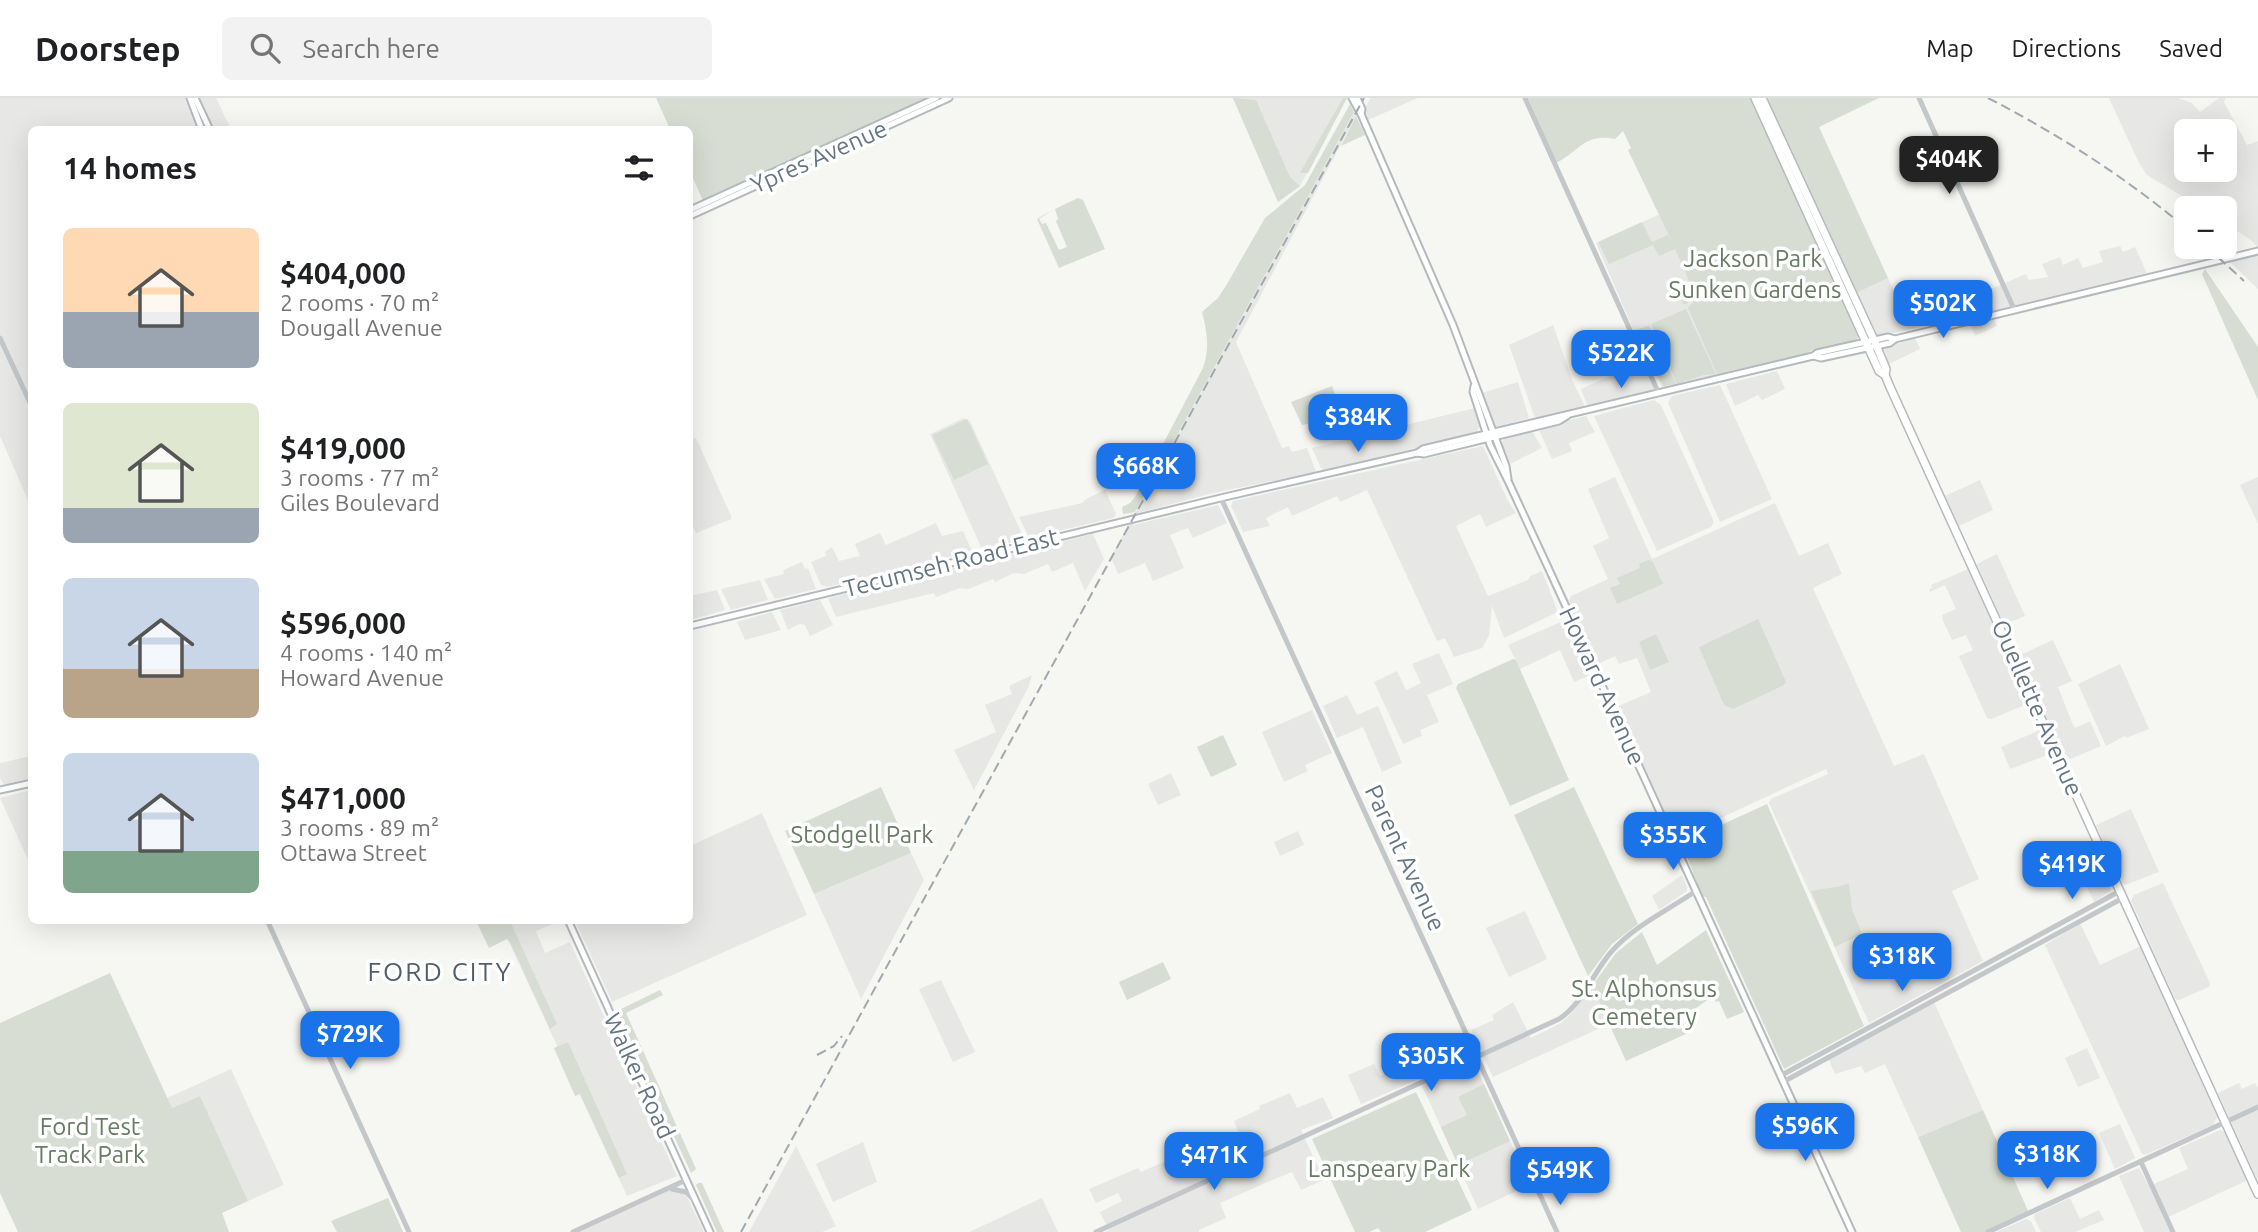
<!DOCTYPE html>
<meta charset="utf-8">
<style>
:root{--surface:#fff;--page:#f2f2f2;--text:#202124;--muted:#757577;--line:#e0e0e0;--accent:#1a73e8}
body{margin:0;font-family:Ubuntu,sans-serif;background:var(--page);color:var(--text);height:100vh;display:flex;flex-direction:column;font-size:26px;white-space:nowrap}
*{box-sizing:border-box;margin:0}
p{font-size:23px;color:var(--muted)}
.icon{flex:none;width:38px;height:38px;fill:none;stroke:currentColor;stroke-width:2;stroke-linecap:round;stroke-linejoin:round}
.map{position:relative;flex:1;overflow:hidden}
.sheet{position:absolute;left:28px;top:28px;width:665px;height:798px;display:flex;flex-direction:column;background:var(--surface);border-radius:10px;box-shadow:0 7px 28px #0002}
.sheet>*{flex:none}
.buttons{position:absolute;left:2174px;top:21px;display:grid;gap:14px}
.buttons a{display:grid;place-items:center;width:63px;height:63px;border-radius:10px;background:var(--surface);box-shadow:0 7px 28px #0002;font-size:35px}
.price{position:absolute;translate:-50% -60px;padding:0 16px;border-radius:14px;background:var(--accent);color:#fff;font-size:23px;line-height:46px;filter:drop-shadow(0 2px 4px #0008)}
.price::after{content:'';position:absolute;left:50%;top:42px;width:21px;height:16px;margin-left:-10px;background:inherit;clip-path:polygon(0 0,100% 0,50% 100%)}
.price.active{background:#222;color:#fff}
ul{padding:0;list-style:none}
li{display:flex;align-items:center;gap:21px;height:175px;padding:0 35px}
li span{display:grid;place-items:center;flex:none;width:196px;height:140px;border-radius:10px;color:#555}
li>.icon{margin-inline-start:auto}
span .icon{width:84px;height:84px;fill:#fffc;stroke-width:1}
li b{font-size:30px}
h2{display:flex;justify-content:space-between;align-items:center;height:84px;padding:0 35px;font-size:30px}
header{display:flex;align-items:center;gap:42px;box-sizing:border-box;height:98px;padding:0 35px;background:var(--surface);border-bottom:2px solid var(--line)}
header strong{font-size:33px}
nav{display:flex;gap:38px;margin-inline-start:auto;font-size:24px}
.search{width:490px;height:63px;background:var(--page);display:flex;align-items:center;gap:18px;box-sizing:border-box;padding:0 24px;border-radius:10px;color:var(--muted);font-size:26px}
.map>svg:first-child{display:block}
</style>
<header>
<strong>Doorstep</strong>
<div class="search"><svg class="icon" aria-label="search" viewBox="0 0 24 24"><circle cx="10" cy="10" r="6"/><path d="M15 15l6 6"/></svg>Search here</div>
<nav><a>Map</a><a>Directions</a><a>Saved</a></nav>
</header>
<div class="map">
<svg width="2258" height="1134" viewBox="0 0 2258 1134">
<rect width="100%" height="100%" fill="#f6f6f2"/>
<!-- built -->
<g fill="#e7e8e6" fill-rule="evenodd">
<polygon points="0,0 216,0 231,31 32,32 31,409 0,338"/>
<polygon points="1233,0 1347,0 1300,88 1278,104"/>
<polygon points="1371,0 1418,0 1368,22 1364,11"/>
<path d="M 2109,0 L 2178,0 L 2192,5 L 2200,14 L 2219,0 L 2226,0 L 2224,4 L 2247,47 L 2258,43 L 2258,150 L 2252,143 L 2224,124 L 2224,110 L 2202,110 L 2147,77 L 2139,65 ZM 2186,33 L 2224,33 L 2224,72 L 2186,72 Z"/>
<polygon points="1354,14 1356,18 1236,244 1282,350 1289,348 1292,354 1307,350 1316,374 1213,395 1138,415 1133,427 1218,407 1227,425 1193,440 1188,430 1170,437 1184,470 1153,483 1145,465 1118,476 1111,459"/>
<polygon points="1660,116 1730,274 1663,291 1647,257 1640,247 1596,145"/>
<polygon points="2120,148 2123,154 2135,149 2147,175 1987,214 1979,196 2026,176 2029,182 2048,179 2042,166 2060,159 2063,167 2078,160 2083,170 2103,164 2099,153"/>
<polygon points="2258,156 2258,191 2229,163"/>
<polygon points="1888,180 1898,202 1902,200 1906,211 1928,203 1932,213 1951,205 1958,220 1882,238 1874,238 1854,196"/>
<polygon points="1994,221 1997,228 1975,238 1971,228"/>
<polygon points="1553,227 1572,281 1585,309 1535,320 1509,247"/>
<polygon points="1915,240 1920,251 1889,266 1884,250"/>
<polygon points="1638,255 1654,292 1588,309 1581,291 1610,278 1604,263"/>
<polygon points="1777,273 1785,291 1762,302 1758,297 1735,308 1726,286"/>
<polygon points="1518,284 1529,320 1496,329 1492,325 1482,295"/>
<polygon points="1720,287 1772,401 1720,424 1668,305 1672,298"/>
<polygon points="1654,302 1661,307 1714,424 1711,429 1657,453 1594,318"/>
<polygon points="1475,310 1481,326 1476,335 1324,373 1321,370 1312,350"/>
<polygon points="1586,318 1595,334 1569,345 1572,353 1552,361 1539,332 1541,329"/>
<polygon points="964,320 970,323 1023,438 1022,442 982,451 930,336"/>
<polygon points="1532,333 1542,350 1508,367 1501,348 1504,340"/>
<polygon points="696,340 731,418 731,421 696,435 690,423 690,343"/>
<polygon points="1483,348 1508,403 1516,415 1486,429 1480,416 1456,428 1488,498 1528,482 1530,478 1542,473 1558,514 1504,540 1492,508 1489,538 1482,550 1454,559 1445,540 1437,543 1367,392 1340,404 1337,398 1292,418 1288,409 1266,420 1270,428 1243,434 1231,408 1233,403"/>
<polygon points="1615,379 1652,461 1775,405 1799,458 1828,445 1842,476 1813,490 1894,668 1924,656 1979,781 1952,793 1983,863 1869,925 1769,705 1771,701 1828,676 1826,671 1684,737 1676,736 1672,731 1616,609 1651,594 1637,560 1619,566 1615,558 1598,566 1569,503 1571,498 1608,481 1593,448 1609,440 1588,391"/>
<polygon points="2258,379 2258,426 2240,387"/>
<polygon points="1980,382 1993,412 1959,428 1945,398"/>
<polygon points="1105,392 1116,416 1113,420 1029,440 1019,419 1082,405 1086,401"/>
<polygon points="936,425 942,438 963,433 972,453 828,489 821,487 811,464 826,458 825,454 832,449 839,463 860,458 855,446 880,435 886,447"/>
<polygon points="1093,436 1104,461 1085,493 1073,465 1052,474 1048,466 1024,476 1014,475 995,484 993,481 968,491 960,490 936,499 934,495 836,519 828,500"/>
<polygon points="1997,456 2025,518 2004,527 1977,466"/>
<polygon points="802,464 805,471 808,470 816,491 775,501 764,481 784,476 783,472"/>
<polygon points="1968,471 2028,603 2025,607 1991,621 1987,620 1959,558 1973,552 1966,537 1952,542 1943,523 1942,517 1956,511 1945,487 1930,494 1929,491 1932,490 1931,487"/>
<polygon points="760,482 768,502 731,512 721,491"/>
<polygon points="717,492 725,512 690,522 690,498"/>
<polygon points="820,502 833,527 810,538 805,527 799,526 788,532 780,512"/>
<polygon points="772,514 781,532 745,542 737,524"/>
<polygon points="1565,522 1569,524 1593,576 1574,584 1560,552 1520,571 1508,547"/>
<polygon points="2053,542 2072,583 2058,589 2073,627 2075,630 2090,623 2101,648 2066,663 2018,558"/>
<polygon points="1439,555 1453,586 1427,597 1439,624 1420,632 1422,638 1403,646 1374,584 1397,573 1406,592 1421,585 1412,566"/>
<polygon points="2120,566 2149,631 2126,640 2125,638 2106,648 2078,586"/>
<polygon points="1032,577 1028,590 974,692 954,652 996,634 985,607 1012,596 1009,588"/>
<polygon points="1347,597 1357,617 1378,608 1402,665 1382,674 1363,629 1337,640 1323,608"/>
<polygon points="1312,612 1332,655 1305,667 1308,673 1284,684 1262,634"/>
<polygon points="2042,631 2053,655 2010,671 2001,649"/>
<polygon points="31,658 31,680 4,687 0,680 0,665"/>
<polygon points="1171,675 1181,697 1158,707 1148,686"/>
<polygon points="31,692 32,692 31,768 0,700"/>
<polygon points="2131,711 2159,774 2125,787 2122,785 2096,727"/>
<polygon points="762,715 807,817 612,904 575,823 690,822 690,748"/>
<polygon points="1298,733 1304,747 1280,758 1274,744"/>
<polygon points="911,755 924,782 861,901 814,796"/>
<polygon points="1682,777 1687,789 1687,793 1659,812 1652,798"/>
<polygon points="2107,777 2111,792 2094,804 2086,787"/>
<polygon points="2163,785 2210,885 2209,889 2179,902 2175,901 2131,803 2134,797"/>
<polygon points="1525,813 1547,861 1509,879 1486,830"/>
<polygon points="499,823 560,823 536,833 545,855 570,844 677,1078 627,1098"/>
<polygon points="2080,825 2100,867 2141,848 2217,1019 2213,1027 2145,1057 2142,1056 2045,847"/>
<polygon points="941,882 975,954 953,964 919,891"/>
<polygon points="1592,888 1609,926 1493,979 1471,932 1494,922 1492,917 1513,904 1531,940 1561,925 1572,915"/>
<polygon points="1933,902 1983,1012 1918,1039 1885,966 1865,975 1861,968 1835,976 1828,960"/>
<polygon points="1461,936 1484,986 1459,999 1493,1005 1530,1087 1478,1111 1419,981 1361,1006 1348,977 1374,966 1380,978 1389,974 1391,979 1437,957 1434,949"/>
<polygon points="2087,950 2100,980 2078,989 2065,960"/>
<polygon points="231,971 284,1087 248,1103 200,998 172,1010 167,1000"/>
<polygon points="2239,985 2242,991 2255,985 2258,990 2258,1083 2218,995"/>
<polygon points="1290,995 1297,1010 1323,999 1333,1020 1301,1032 1324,1082 1301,1092 1292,1074 1263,1086 1220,1105 1226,1120 1199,1132 1199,1134 1105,1134 1109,1132 1100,1114 1122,1103 1118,1095 1096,1105 1089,1091 1138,1070 1141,1074 1166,1063 1165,1059 1188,1049 1190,1053 1216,1042 1218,1046 1239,1036 1234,1023 1260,1011 1259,1008"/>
<polygon points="2120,1026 2135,1060 2115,1071 2099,1035"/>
<polygon points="2220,1032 2227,1035 2248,1082 2164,1121 2170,1134 2144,1134 2119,1078 2139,1070 2149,1088 2188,1071 2179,1050"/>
<polygon points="863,1044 877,1084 833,1104 816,1066"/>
<polygon points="796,1048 836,1128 822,1134 749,1134"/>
<polygon points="670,1091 683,1095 688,1101 704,1134 576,1134"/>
<polygon points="1042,1100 1058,1134 969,1134"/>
<polygon points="2070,1100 2080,1121 2099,1112 2104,1122 2075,1134 2041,1134 2034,1120 2035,1116"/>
<polygon points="2026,1121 2031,1123 2036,1134 1996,1134"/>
</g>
<!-- green -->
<g fill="#d7ddd3">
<polygon points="656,0 931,0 703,103 690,73 690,32 670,31"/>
<polygon points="1233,0 1256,2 1290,79 1300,88 1278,104"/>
<polygon points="1343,0 1347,0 1308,75 1300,75"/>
<path d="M 1528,0 L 1753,0 L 1859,235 L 1857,242 L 1811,253 L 1804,257 L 1717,276 L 1688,210 L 1697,199 L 1690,202 L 1687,206 L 1683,206 L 1677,192 L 1690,185 L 1675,151 L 1659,158 L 1653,147 L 1609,166 L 1598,144 L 1642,124 L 1652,144 L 1668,137 L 1673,146 L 1628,52 L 1631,50 L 1623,33 L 1615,41 C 1584,35 1580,53 1556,65 Z"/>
<polygon points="1764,0 1879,0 1819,29 1888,180 1854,196"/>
<path d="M 1350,6 L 1354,14 L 1135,414 L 1123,416 L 1122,409 L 1130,405 L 1135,399 L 1203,270 C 1210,250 1207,233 1202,214 L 1218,200 L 1227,186 L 1265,120 L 1305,87 Z"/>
<polygon points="1356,18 1365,37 1341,48"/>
<polygon points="1078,100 1083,102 1105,151 1059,170 1037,121 1052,112 1039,121 1042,126 1046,125 1059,152 1067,149 1056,123 1058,121 1055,111"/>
<polygon points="2205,171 2258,249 2258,302 2202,176"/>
<polygon points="1686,211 1716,276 1704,277 1677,286 1651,226"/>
<polygon points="1649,227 1676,286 1663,288 1637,232"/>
<polygon points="1332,288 1343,317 1302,327 1291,304"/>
<polygon points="967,321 988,366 954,382 932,337"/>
<polygon points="1648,462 1653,464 1663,486 1617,506 1610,490 1620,486 1617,480 1640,470 1639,466"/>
<polygon points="1758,521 1786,584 1784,587 1733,611 1724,607 1699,549"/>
<polygon points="1656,536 1669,564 1650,572 1639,544"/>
<polygon points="1513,561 1516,562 1569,682 1510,708 1456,590 1458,586"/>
<polygon points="1223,637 1237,667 1211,679 1197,649"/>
<polygon points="881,689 911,755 814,796 785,733"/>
<polygon points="1574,689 1638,826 1612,846 1588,878 1514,717"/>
<polygon points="1767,706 1864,928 1784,971 1706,799 1702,798 1682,745"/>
<polygon points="1849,785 1852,811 1862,836 1835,849 1811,793 1841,788"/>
<polygon points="476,823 510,823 557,926 550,931 510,844 507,841 489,850"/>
<polygon points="1706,832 1744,914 1727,921 1719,903 1716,904 1713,898 1681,921 1688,935 1626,963 1592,888 1616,855 1642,834 1657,867"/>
<polygon points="1163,864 1171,881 1127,902 1119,884"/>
<polygon points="110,875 172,1010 200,998 248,1103 222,1115 229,1134 18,1134 0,1095 0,925"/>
<polygon points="660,892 663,897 626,915 696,1071 691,1075 618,917 619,912"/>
<polygon points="568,944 627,1076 619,1080 580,996 575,998 554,950"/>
<polygon points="1484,986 1510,1043 1458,1067 1441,1029 1467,1017 1458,999"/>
<polygon points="1416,994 1472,1112 1425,1134 1381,1134 1378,1130 1369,1134 1355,1134 1312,1041"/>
<polygon points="1983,1012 2029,1115 1988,1134 1961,1134 1918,1039"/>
<polygon points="698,1085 702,1085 724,1134 717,1134 696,1087"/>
<polygon points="388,1100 403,1134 337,1134 331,1123"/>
</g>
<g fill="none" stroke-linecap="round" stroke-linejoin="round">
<defs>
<g id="secondary">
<polyline points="190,0 202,32"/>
<polyline points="195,0 210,32"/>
<polyline points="1352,0 1361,16 1453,227 1506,368 1508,381"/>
<polyline points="1357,0 1362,11 1361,16"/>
<polyline points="690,112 936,0"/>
<polyline points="690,118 949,0"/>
<polyline points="1813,258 1821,260 1890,245 1895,241 2258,153"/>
<polyline points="1474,288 1473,294 1490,347 1509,385 1552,478 1852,1134"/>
<polyline points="1417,355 1423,351 1813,258 1817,255 1888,239 1895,241"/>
<polyline points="690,528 1229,398 1417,355 1424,356 1559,323 1567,318"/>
<polyline points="0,692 32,685"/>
<polyline points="568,822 710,1134"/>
</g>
<g id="primary">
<polyline points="1755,0 1879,273 1885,277 1890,289 2258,1096"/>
<polyline points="1762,0 1874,242 1886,271 1885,277"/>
</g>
</defs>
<!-- secondary casing -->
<use href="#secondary" stroke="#b3b9bd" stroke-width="9"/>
<!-- primary casing -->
<use href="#primary" stroke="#b6babe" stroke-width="10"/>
<!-- tertiary -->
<g stroke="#c3c7ca" stroke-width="5">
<polyline points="1525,0 1659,296"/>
<polyline points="1919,0 2014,211"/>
<polyline points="0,240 32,309"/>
<polyline points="1221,400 1557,1134"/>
<polyline points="267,822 409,1134"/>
<polyline points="1780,978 2120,793"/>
<polyline points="1783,984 2123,800"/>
<polyline points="2141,1064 2173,1134"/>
<polyline points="672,1091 686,1094 696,1104"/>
<polyline points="573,1134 686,1082"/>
<path d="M 1096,1134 L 1559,921 C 1583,906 1593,874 1612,853 C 1634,828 1668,812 1696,793"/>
<polyline points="1988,1134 2258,1009"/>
</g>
<!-- secondary -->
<use href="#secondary" stroke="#fff" stroke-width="5"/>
<!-- primary -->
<use href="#primary" stroke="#fff" stroke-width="7"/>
<!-- rail -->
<g stroke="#a1a8ae" stroke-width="2" stroke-dasharray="10 5" stroke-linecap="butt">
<path d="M 1988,0 C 2058,36 2125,79 2186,130"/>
<polyline points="2207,149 2244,183"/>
<polyline points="817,957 834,948 842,938"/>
<polyline points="741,1134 1364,0"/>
</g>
</g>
<g text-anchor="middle" stroke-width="7" stroke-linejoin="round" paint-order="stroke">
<!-- street labels -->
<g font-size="24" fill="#647684" stroke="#fff">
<text transform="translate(819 59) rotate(-24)" y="8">Ypres Avenue</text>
<text transform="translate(951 465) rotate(-14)" y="8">Tecumseh Road East</text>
<text transform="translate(1602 588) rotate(65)" y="8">Howard Avenue</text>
<text transform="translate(2037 610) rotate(66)" y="8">Ouellette Avenue</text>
<text transform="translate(1405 760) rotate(65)" y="8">Parent Avenue</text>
<text transform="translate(639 978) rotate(65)" y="8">Walker Road</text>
</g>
<!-- park labels -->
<g font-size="24" fill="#687b63" stroke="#fff">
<text x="1753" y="169">Jackson Park</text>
<text x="1755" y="200">Sunken Gardens</text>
<text x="862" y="745">Stodgell Park</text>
<text x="1644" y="899">St. Alphonsus<tspan x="1644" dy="28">Cemetery</tspan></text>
<text x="90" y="1037">Ford Test<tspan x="90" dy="28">Track Park</tspan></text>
<text x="1389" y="1079">Lanspeary Park</text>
</g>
<!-- neighbourhood labels -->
<g font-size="26" letter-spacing="2" fill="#525f69" stroke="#fff">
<text x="440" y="883">FORD CITY</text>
</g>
</g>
</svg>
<div class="buttons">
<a>+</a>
<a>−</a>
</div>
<b class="price active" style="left:1949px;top:98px">$404K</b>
<b class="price" style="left:1943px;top:242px">$502K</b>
<b class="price" style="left:1621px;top:292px">$522K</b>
<b class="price" style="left:1358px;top:356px">$384K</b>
<b class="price" style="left:1146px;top:405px">$668K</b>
<b class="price" style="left:1673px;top:774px">$355K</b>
<b class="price" style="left:2072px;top:803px">$419K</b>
<b class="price" style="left:1902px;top:895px">$318K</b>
<b class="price" style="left:350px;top:973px">$729K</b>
<b class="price" style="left:1431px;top:995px">$305K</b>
<b class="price" style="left:1805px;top:1065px">$596K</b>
<b class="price" style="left:2047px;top:1093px">$318K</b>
<b class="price" style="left:1214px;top:1094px">$471K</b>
<b class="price" style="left:1560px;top:1109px">$549K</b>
<section class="sheet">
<h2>14 homes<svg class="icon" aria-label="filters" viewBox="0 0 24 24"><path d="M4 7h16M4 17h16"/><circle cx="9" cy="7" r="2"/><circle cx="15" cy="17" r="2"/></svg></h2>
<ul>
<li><span style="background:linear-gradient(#ffd9b3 60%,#9aa5b1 0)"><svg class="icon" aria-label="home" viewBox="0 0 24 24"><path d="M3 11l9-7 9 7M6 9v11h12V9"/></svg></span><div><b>$404,000</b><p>2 rooms · 70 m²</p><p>Dougall Avenue</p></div></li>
<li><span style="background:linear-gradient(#dfe7d0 75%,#9aa5b1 0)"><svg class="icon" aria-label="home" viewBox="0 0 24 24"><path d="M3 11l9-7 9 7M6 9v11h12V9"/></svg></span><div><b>$419,000</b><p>3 rooms · 77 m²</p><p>Giles Boulevard</p></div></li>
<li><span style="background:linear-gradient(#c9d6e8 65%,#b9a48a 0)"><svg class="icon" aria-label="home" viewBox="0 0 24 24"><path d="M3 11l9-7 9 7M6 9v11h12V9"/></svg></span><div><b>$596,000</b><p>4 rooms · 140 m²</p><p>Howard Avenue</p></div></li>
<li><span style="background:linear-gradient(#c9d6e8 70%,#7fa58c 0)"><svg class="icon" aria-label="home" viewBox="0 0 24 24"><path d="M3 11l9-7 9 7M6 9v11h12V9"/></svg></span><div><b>$471,000</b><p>3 rooms · 89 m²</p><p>Ottawa Street</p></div></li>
</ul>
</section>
</div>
